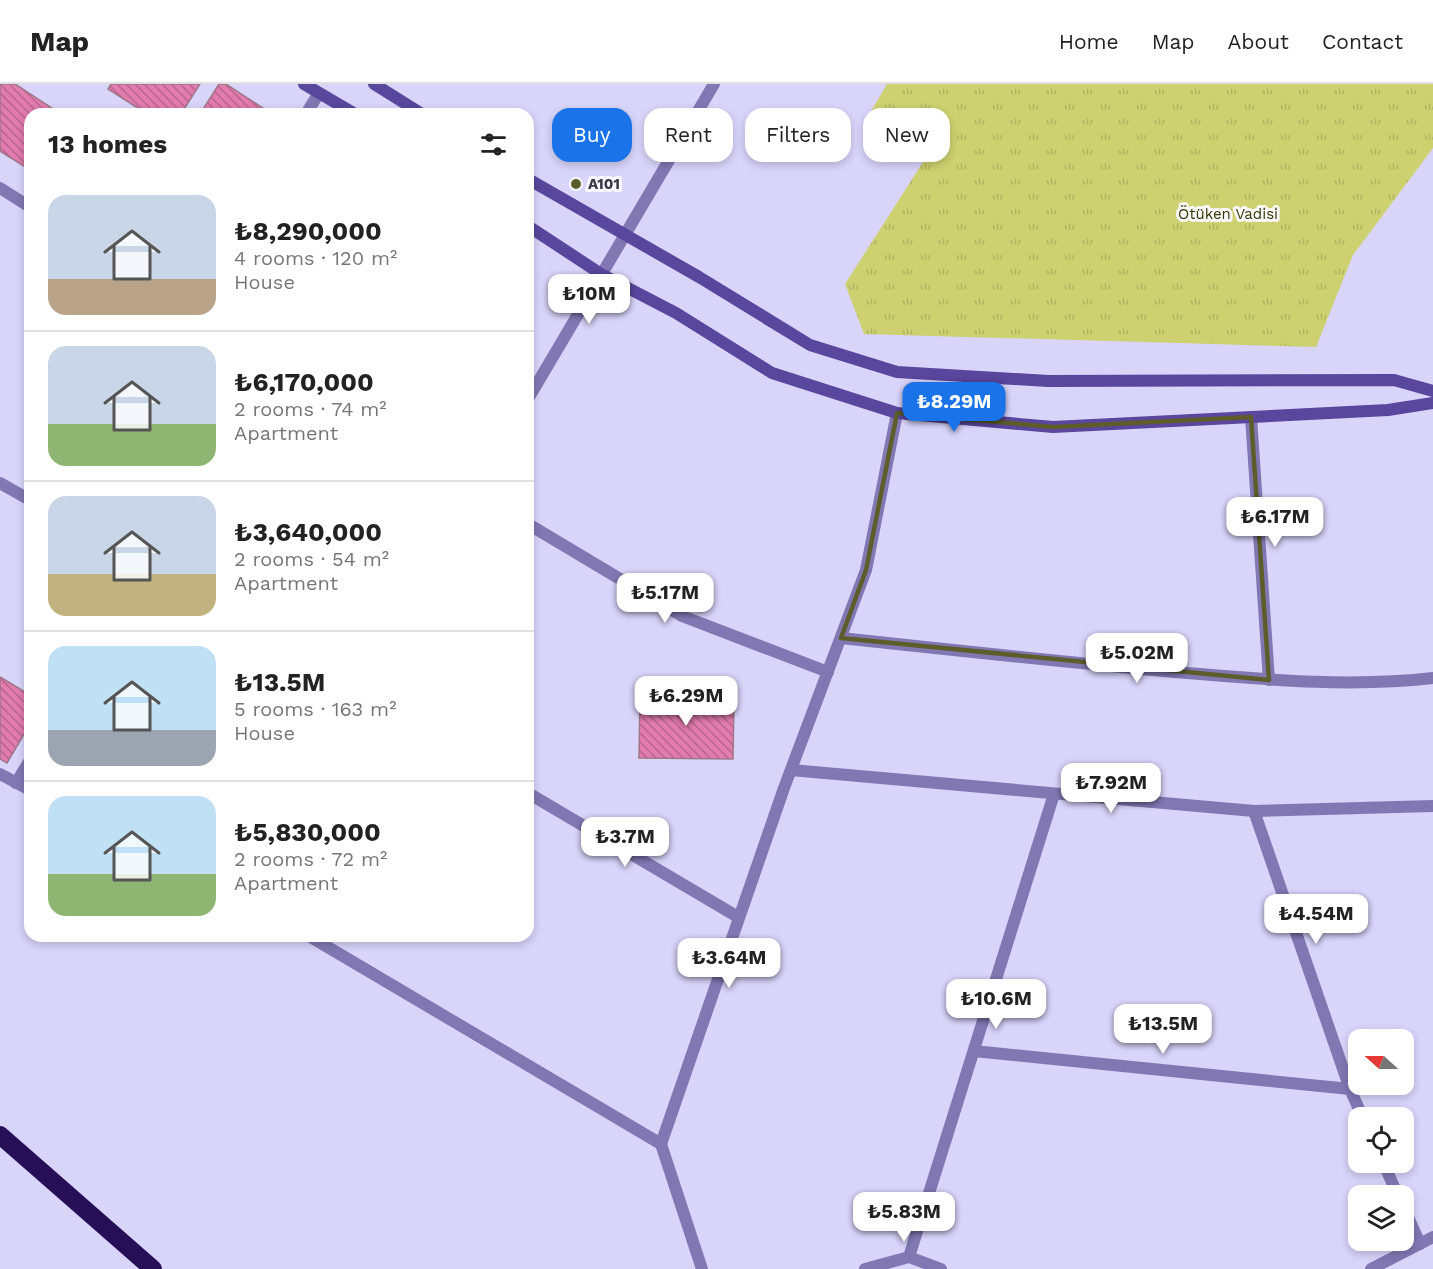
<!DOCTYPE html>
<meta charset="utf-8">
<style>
:root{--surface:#fff;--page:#f2f2f2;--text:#222;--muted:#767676;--line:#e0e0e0;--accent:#1a73e8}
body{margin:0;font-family:"Work Sans",sans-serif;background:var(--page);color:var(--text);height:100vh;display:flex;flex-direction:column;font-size:22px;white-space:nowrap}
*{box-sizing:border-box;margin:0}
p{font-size:20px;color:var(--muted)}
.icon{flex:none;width:33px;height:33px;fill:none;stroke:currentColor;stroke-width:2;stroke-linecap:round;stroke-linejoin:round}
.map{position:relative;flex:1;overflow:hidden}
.panel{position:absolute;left:24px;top:24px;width:510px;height:834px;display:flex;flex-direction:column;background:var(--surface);border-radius:18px;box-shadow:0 3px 9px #0003}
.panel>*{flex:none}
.guide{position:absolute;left:552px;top:24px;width:570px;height:54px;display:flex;gap:12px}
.needle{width:39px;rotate:291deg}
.tools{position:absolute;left:1348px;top:945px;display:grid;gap:12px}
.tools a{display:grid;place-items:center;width:66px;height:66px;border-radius:12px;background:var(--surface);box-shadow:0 3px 9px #0003;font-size:30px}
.price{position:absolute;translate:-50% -51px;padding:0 14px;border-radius:12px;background:#fff;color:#222;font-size:20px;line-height:39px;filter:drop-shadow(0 2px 3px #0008)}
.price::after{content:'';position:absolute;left:50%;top:36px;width:18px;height:14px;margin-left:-9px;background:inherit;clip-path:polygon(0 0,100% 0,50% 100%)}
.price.selected{background:var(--accent);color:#fff}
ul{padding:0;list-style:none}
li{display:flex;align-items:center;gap:18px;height:150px;padding:0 24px}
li+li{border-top:2px solid var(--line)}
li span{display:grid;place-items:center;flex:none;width:168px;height:120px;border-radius:18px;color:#555}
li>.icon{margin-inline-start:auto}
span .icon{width:72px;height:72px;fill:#fffc;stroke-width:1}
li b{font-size:26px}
h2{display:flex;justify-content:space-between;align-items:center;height:72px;padding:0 24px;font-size:26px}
.pill{padding:0 21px;border-radius:18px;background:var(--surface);box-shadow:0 3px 9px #0003;font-size:21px;line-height:54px}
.pill.selected{background:var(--accent);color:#fff}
header{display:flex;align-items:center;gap:36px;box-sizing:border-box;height:84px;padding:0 30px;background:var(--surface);border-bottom:2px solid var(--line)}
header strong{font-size:28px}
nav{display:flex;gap:33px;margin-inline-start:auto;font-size:21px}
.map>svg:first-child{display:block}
</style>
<header>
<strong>Map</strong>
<nav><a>Home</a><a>Map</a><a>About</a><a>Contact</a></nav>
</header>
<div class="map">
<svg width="1433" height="1185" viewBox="0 0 1433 1185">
<defs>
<pattern id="park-tufts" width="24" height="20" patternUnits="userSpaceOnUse" patternTransform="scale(1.5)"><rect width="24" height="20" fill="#ced16f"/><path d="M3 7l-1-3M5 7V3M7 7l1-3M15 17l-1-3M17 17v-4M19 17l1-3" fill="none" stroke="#b2b462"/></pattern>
<pattern id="building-back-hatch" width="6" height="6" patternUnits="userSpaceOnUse" patternTransform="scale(1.5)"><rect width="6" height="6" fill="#e27bae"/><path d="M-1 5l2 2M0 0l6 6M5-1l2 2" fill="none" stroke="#b8668f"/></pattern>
</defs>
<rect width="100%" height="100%" fill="#d8d4fa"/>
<!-- park -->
<polygon fill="url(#park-tufts)" points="887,0 1433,0 1433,64 1353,171 1316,263 864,250 845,200 925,75 866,36"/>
<!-- building -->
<g fill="url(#building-back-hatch)" stroke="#9e7888" stroke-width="1.5">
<polygon points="0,0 15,0 61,30 30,30 30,86 0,67"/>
<polygon points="111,0 200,0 181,30 147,30 108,5"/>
<polygon points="219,0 226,0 272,30 200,30"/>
<polygon points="0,593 30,611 30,640 7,679 0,675"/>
<polygon points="640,611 734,613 733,675 639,674"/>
</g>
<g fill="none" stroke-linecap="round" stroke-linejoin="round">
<!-- street -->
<g stroke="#8178b3" stroke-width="12">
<polyline points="306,30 319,9"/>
<polyline points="0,104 30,123"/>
<polyline points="528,315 714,0"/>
<polyline points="1251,333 1269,596"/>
<polyline points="0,399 30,416"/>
<polyline points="528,440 682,532 828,588"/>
<path d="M 841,554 C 952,566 1063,578 1175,588 C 1260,595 1348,604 1433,594"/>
<polyline points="791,686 1254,727 1433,722"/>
<polyline points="0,690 30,706"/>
<polyline points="16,699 30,676"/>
<polyline points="528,709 738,833"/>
<polyline points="1254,727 1350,1005 1363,1034"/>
<polyline points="309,852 661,1060 784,704 866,486 897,329"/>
<polyline points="974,967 1350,1005"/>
<polyline points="661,1060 702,1185"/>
<polyline points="1383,1078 1398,1112"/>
<polyline points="1404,1124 1420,1160"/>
<polyline points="909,1173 1054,710"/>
<polyline points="865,1185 909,1173 941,1185"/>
<polyline points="1371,1185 1433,1153"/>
</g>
<!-- secondary -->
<g stroke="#59469d" stroke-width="12">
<polyline points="304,0 355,30"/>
<polyline points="374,0 422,30"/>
<polyline points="528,95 699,193 810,261 897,288 1048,297 1394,296 1433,307"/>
<polyline points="528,142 601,190 676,229 772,289 897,329 1053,343 1388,326 1433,319"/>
</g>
<!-- highway -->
<polyline stroke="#270f58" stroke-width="18" points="0,1051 153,1185"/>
</g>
<!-- marked area -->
<path fill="none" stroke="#5c5d2b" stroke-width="4.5" stroke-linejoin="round" d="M 897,329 L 1053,343 L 1251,333 L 1269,596 L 841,554 L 866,486 Z"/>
<!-- markers -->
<circle fill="#5c5d2b" stroke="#faf9fd" stroke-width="2" cx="576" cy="100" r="6"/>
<g text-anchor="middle" stroke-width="6" stroke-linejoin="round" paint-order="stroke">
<!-- poi labels -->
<g font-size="15" font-weight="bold" fill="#393847" stroke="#faf9fd" text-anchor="start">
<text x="588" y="105">A101</text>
</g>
<!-- park labels -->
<g font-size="15" fill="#363603" stroke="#faf9fd">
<text x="1228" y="135">Ötüken Vadisi</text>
</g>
</g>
</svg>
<div class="tools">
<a><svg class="needle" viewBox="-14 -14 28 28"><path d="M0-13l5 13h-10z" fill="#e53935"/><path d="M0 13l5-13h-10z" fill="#767676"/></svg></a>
<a><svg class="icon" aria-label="locate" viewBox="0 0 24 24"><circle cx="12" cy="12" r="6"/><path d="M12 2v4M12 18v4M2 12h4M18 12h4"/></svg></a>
<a><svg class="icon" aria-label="layers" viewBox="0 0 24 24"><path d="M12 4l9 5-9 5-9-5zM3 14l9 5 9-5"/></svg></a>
</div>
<b class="price" style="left:589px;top:241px">₺10M</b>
<b class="price selected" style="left:954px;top:349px">₺8.29M</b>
<b class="price" style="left:1275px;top:464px">₺6.17M</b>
<b class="price" style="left:665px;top:540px">₺5.17M</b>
<b class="price" style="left:1137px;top:600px">₺5.02M</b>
<b class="price" style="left:686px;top:643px">₺6.29M</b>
<b class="price" style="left:1111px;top:730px">₺7.92M</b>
<b class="price" style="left:625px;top:784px">₺3.7M</b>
<b class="price" style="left:1316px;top:861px">₺4.54M</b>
<b class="price" style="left:729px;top:905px">₺3.64M</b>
<b class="price" style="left:996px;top:946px">₺10.6M</b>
<b class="price" style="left:1163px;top:971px">₺13.5M</b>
<b class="price" style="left:904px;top:1159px">₺5.83M</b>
<div class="guide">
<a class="pill selected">Buy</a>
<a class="pill">Rent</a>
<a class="pill">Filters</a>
<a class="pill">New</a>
</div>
<section class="panel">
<h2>13 homes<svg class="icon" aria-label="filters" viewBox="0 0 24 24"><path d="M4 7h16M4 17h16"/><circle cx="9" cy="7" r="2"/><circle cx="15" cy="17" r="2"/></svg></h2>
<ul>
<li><span style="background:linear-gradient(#c9d6e8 70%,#b9a48a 0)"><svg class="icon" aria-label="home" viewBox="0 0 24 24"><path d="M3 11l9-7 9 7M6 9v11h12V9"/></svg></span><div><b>₺8,290,000</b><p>4 rooms · 120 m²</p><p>House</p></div></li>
<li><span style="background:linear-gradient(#c9d6e8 65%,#8fb573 0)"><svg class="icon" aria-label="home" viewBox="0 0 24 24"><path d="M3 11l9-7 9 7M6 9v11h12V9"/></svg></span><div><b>₺6,170,000</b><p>2 rooms · 74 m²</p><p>Apartment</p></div></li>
<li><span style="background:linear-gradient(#c9d6e8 65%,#c2b280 0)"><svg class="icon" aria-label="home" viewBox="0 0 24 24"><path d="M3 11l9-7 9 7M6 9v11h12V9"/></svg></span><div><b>₺3,640,000</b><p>2 rooms · 54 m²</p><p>Apartment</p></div></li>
<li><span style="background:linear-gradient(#bfe0f5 70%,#9aa5b1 0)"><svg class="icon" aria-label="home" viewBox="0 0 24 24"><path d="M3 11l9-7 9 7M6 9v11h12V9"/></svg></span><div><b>₺13.5M</b><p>5 rooms · 163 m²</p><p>House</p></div></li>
<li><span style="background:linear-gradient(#bfe0f5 65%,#8fb573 0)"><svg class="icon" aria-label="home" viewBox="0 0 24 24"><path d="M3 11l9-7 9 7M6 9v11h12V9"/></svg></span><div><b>₺5,830,000</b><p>2 rooms · 72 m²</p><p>Apartment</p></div></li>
</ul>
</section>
</div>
